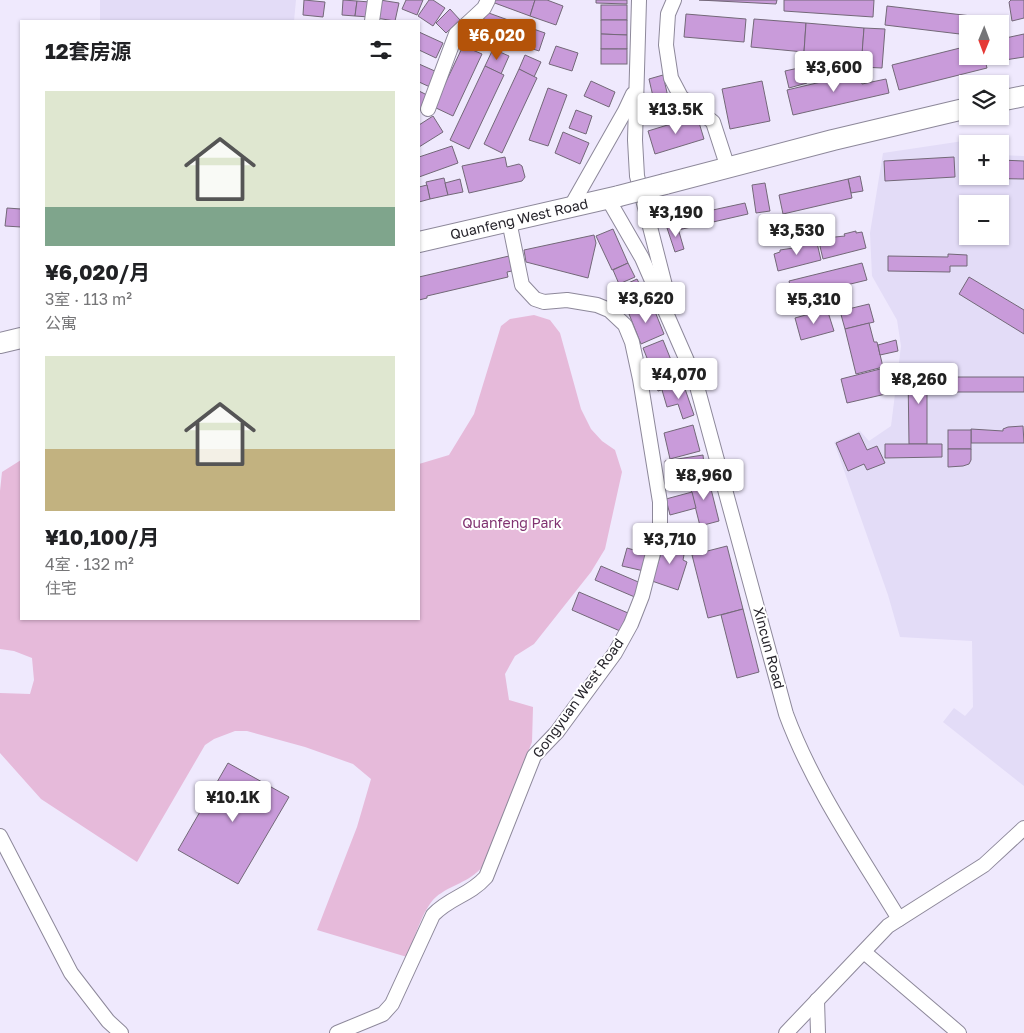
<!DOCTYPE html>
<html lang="zh">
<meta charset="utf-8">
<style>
:root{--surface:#fff;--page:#f6f6f6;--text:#202124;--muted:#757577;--accent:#b45309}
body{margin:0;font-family:"Golos Text","Noto Sans SC",sans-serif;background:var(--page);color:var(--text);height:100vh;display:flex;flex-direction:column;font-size:19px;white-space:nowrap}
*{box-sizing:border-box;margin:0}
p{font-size:16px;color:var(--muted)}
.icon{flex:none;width:28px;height:28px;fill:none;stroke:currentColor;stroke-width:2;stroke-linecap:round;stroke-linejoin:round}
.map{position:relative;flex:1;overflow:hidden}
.drawer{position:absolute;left:20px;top:20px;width:400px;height:600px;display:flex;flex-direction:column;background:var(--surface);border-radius:0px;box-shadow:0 1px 4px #0004}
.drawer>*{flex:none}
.needle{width:32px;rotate:181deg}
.tools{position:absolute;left:959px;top:15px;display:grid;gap:10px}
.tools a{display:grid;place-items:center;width:50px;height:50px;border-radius:0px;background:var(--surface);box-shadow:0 1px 4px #0004;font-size:25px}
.price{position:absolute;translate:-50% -42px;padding:0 11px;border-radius:5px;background:#fff;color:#222;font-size:16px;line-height:32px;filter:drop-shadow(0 1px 2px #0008)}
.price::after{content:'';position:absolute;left:50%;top:30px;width:15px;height:11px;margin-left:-8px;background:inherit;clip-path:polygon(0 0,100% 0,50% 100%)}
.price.on{background:var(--accent);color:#fff}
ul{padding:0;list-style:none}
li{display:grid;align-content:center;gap:10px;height:265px;padding:0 25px}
li span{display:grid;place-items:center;height:155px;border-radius:0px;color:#555}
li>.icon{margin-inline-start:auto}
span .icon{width:90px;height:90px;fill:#fffc;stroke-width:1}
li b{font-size:21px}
h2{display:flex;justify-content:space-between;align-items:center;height:60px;padding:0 25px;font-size:21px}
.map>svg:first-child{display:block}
</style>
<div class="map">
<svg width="1024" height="1033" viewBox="0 0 1024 1033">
<rect width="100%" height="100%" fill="#efe9fd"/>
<!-- built -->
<g fill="#e3dcf7" fill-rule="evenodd">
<polygon points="100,0 296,0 294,21 100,21"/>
<path d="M 990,137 L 990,144 L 968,144 L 968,176 L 1000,176 L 1000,155 L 1024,156 L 1024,786 L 943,722 L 954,708 L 965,716 L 973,707 L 972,641 L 900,637 L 888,595 L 834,442 L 860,431 L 869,441 L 891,426 L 901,346 L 897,320 L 872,276 L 870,233 L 883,153 ZM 968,204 L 1000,204 L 1000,236 L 968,236 Z"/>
</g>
<!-- green -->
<path fill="#e6bada" d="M 534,315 L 550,320 L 560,333 L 581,409 L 591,429 L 602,441 L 615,450 L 622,472 L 605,549 L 591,572 L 534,644 L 515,656 L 505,674 L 509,700 L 533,707 L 532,742 L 482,867 C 470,882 450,885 436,897 C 423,908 414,940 407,957 L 317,930 L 357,827 L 371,779 L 353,764 L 305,747 L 247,731 L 235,731 L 214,739 L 205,745 L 137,862 L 41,799 L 0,753 L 0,693 L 30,694 L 34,680 L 32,658 L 14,651 L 0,649 L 0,491 L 2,472 L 21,460 L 21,619 L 419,619 L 419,464 L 449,455 L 474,414 L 501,326 L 510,319 Z"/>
<!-- building -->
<g fill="#c99bda" stroke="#736878">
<polygon points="304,0 325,2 323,17 303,15"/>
<polygon points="343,0 357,1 355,16 342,15"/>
<polygon points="380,0 399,3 395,21 376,18"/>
<polygon points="406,0 423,0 417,15 402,9"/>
<polygon points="429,0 433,0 445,8 433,26 418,16"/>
<polygon points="492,0 535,0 530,16 492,2"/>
<polygon points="535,0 547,0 563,6 556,25 530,16"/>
<polygon points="596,0 627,0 627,4 596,3"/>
<polygon points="699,0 777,0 776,4"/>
<polygon points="784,0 874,0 873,17 784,11"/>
<polygon points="1011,0 1024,0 1024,18 1012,21 1009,2"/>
<polygon points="357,1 370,2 369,17 355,16"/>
<rect x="601" y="5" width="26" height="15"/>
<polygon points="887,6 980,17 979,24 968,24 968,35 885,25"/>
<polygon points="450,9 460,20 446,33 436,23"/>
<polygon points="486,12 522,25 515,43 480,30"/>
<polygon points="686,14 746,19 744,42 684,37"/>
<polygon points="754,19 806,23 804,52 751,47"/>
<polygon points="601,20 627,20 627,35 601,34"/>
<polygon points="806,23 864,28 862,57 804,52"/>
<polygon points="522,25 545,33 539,51 515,43"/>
<polygon points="864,28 885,29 882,68 861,67"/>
<polygon points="419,32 443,43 436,58 419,50"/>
<polygon points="601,34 627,35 627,49 601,49"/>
<polygon points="1024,34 1024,57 1005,60 1001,39"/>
<polygon points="463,46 482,54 453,116 434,107"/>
<polygon points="556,46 578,53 572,71 549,64"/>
<polygon points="968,46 968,56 984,56 987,68 899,90 892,65"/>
<polygon points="493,49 509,56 501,74 485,66"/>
<rect x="601" y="49" width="26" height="15"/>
<polygon points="525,55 541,62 534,77 519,69"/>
<polygon points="419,64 437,72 430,87 419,82"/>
<polygon points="485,66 504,75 469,149 450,140"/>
<polygon points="803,67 807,83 789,88 785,71"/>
<polygon points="519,69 537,78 502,153 484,144"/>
<polygon points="855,74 857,80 861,79 862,84 886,79 889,93 793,115 787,90"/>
<polygon points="663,75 668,97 654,101 649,79"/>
<polygon points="591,81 615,92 609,107 584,96"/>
<polygon points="762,81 770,121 730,129 722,89"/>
<polygon points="548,88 567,95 548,146 529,140"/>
<polygon points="419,91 427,95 421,110 419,109"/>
<polygon points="672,101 675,116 651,121 648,107"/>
<polygon points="576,110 592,116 586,134 569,128"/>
<polygon points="433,116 443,132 419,147 419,125"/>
<polygon points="697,116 704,139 655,154 648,131"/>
<polygon points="563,132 589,143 580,164 555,153"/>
<polygon points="452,146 458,163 419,177 419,157"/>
<polygon points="505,157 507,167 519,164 522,166 525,177 522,181 469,193 462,166"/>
<polygon points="954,157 955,177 885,181 884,161"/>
<polygon points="962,160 968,160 968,176 1000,176 1000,160 1024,161 1024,179 962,178"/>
<polygon points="860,176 863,191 851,193 848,179"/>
<polygon points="444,178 448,195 430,199 426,182"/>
<polygon points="460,179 463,192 448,195 445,183"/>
<polygon points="848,179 852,198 783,214 779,195"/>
<polygon points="765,183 770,211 756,213 752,185"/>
<polygon points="427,185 430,199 419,202 419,187"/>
<polygon points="745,203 748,214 678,230 676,218"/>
<polygon points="7,208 21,209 21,227 5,226"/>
<polygon points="677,225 684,249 675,252 667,228"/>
<polygon points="613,229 628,263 612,270 596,236"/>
<polygon points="856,231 856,233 862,232 866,248 823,259 819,242 826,240 825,238 845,236 844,234"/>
<polygon points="594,235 596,243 588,278 526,262 524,250"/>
<polygon points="811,242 811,244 817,243 821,260 778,271 774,254 780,252 780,250 800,247 799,245"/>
<polygon points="948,254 967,255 967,266 950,266 950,272 888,271 888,256 948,257"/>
<polygon points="509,256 512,271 507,272 508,277 427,296 427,298 419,300 419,277"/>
<polygon points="628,263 635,277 619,284 613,270"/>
<polygon points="862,263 867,280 793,298 789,281"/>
<polygon points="969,277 1024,310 1024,334 959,294"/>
<polygon points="637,279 646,297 621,308 613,290"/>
<polygon points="652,304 664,334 641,344 629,314"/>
<polygon points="869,304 874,322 845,329 840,311"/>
<polygon points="827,309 834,331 801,340 795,318"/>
<polygon points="869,323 874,342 877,342 883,367 856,374 845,329"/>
<polygon points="663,340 671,360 651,368 643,348"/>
<polygon points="896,340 898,351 880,355 878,345"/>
<polygon points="678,366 683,383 658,391 652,374"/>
<polygon points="884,368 890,393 847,403 841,379"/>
<polygon points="908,373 939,373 939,386 927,386 927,444 909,444"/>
<rect x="945" y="377" width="79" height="15"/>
<polygon points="683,383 694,415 683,419 678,404 667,407 662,390"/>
<polygon points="693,425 700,451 670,459 664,433"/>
<polygon points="1023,426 1024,443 971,443 971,429 1003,431 1003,429 1008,427"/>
<rect x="948" y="430" width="23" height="19"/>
<polygon points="859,433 867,450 877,446 885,463 867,470 864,464 848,471 836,443"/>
<polygon points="885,444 942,444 942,457 885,458"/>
<polygon points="948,449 971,449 971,460 969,464 963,466 948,467"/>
<polygon points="703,455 705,474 668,479 665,461"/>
<polygon points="708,477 719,521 700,526 689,482"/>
<polygon points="692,492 696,508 670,515 666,499"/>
<polygon points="639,528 654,531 644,571 622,566 627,548 634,550"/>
<polygon points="667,535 678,538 676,543 680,544 679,548 683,550 681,554 684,555 683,560 687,562 678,590 652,581"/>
<polygon points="727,546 743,609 708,618 692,555"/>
<polygon points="601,566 643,584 637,598 595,580"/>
<polygon points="579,592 628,613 620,631 572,610"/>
<polygon points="743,609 759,672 737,678 721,615"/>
<polygon points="228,763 289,797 238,884 178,850"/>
</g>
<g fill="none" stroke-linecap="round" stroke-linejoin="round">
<defs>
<g id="minor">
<polyline points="639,0 635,140 637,176 670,305"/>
<polyline points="674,0 668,14 666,45 671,78 681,97 713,122 728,168"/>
<polyline points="372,21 375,0"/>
<polyline points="428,109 456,34 484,8 488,0"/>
<path d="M 608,199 L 642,258 L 695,379 L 786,714 C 813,787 859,853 899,919"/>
<polyline points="570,208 625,111 633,94"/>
<polyline points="0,836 71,973 108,1021 121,1033"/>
<polyline points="864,952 959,1033"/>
<polyline points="817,1000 818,1033"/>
<path d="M 337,1033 L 383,1014 L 392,1004 L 433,915 C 450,897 469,896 486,877 L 534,756 L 557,732 L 615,653 L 631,624 L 642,596 L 660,526 L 660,502 L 640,379 L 632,342 L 625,325 L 609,310 L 597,305 L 567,300 L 544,302 L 535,299 L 522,285 L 509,221"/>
<polyline points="786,1033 888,926 984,865 1024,828"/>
</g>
<g id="highway">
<polyline points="1000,101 1024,96"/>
<polyline points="665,184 833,140 968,108"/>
<polyline points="419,242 619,196"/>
<polyline points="0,343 21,338"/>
</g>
</defs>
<!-- minor casing -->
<use href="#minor" stroke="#8d889a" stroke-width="16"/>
<!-- highway casing -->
<use href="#highway" stroke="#8d889a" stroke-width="22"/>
<!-- minor -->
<use href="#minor" stroke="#fff" stroke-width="14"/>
<!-- highway -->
<use href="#highway" stroke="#fff" stroke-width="20"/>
<defs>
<polyline id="highway-bridge" points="619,196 665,184"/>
</defs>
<!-- highway-bridge casing -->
<use href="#highway-bridge" stroke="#8d889a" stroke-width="22" stroke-linecap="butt"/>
<!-- highway-bridge -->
<use href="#highway-bridge" stroke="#fff" stroke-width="20"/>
</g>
<g text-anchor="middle" stroke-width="4" stroke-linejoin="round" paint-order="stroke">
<!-- street labels -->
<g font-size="14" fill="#27252c" stroke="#fff">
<text transform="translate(519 219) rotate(-13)" y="5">Quanfeng West Road</text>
<text transform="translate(769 648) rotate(75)" y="5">Xincun Road</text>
<text transform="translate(578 698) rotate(-54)" y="5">Gongyuan West Road</text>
</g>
<!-- park labels -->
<g font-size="14" fill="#813371" stroke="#fff">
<text x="512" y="528">Quanfeng Park</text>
</g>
</g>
</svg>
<div class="tools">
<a><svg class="needle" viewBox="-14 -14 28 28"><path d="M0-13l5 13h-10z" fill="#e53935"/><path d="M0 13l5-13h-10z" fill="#757577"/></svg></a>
<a><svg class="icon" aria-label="layers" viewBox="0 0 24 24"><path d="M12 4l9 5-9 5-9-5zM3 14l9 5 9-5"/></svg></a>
<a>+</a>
<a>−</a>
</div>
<b class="price on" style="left:497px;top:61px">¥6,020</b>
<b class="price" style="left:834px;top:93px">¥3,600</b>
<b class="price" style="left:676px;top:135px">¥13.5K</b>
<b class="price" style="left:676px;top:238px">¥3,190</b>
<b class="price" style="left:797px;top:256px">¥3,530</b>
<b class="price" style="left:646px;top:324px">¥3,620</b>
<b class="price" style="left:814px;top:325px">¥5,310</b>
<b class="price" style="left:679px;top:400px">¥4,070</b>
<b class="price" style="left:919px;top:405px">¥8,260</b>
<b class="price" style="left:704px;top:501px">¥8,960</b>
<b class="price" style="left:670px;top:565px">¥3,710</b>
<b class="price" style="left:233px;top:823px">¥10.1K</b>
<section class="drawer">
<h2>12套房源<svg class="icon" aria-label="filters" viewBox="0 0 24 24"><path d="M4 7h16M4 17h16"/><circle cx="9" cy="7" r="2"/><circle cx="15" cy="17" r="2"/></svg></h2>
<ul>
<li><span style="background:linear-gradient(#dfe7d0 75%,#7fa58c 0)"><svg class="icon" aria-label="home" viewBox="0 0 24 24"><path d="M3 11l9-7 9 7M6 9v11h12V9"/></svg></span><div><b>¥6,020/月</b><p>3室 · 113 m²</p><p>公寓</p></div></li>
<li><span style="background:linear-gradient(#dfe7d0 60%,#c2b280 0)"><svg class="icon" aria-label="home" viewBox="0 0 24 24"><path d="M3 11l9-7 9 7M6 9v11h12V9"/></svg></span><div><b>¥10,100/月</b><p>4室 · 132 m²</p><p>住宅</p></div></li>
</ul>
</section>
</div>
